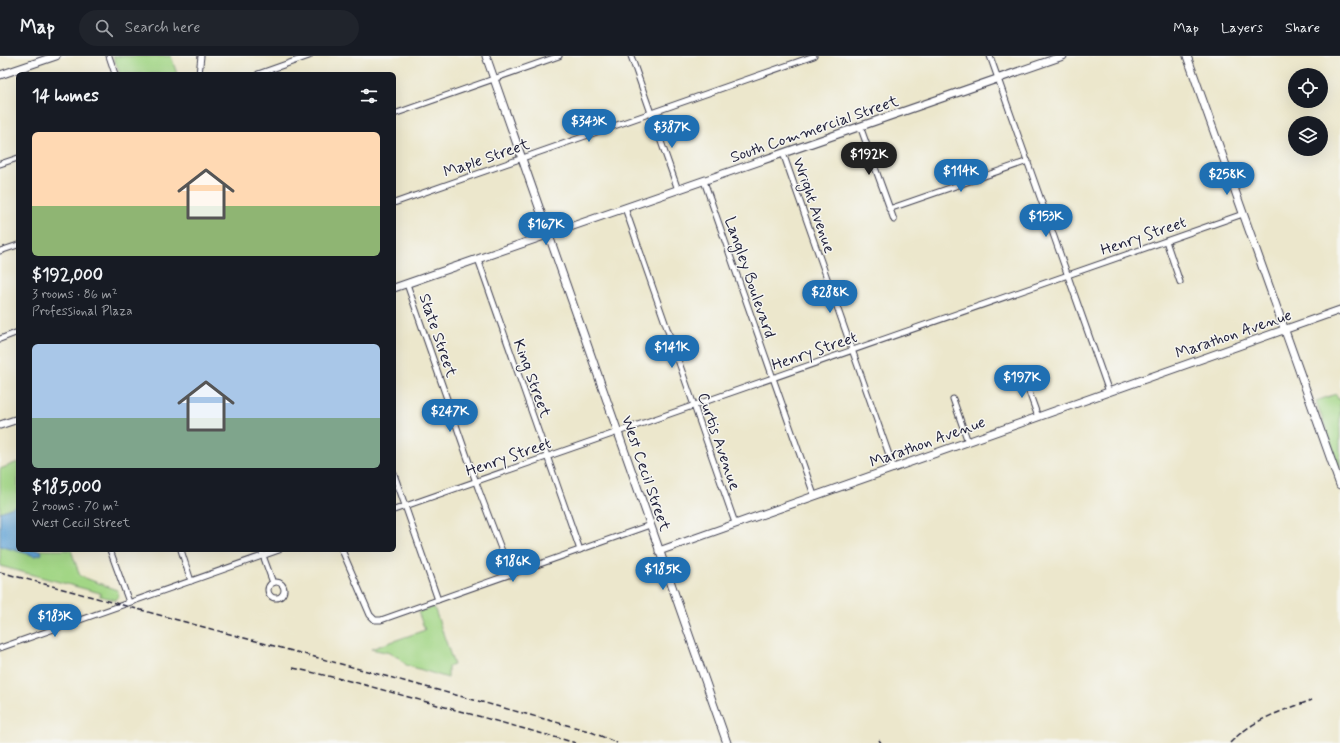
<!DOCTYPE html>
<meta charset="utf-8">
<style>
:root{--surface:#171b24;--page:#20242c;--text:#f1f3f6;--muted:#9ea1a6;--line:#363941;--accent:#1f6fb2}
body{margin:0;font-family:Mynerve,sans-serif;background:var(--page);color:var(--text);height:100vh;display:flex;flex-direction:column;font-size:15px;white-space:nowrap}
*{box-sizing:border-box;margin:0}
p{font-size:13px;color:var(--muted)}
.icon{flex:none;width:22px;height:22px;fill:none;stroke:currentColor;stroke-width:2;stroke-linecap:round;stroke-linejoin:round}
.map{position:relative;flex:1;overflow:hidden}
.sheet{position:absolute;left:16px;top:16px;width:380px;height:480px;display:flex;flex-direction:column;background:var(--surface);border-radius:6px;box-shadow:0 4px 16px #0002}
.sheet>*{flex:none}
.controls{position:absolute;left:1288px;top:12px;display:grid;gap:8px}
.controls a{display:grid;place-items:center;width:40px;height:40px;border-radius:50%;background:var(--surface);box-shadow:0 4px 16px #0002;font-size:20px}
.price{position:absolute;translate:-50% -34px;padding:0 9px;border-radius:14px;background:var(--accent);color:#fff;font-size:13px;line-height:26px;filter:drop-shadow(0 1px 2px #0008)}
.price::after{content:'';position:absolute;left:50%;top:24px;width:12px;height:9px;margin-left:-6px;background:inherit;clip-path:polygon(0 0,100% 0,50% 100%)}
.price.on{background:#222;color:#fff}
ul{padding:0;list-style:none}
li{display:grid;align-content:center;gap:8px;height:212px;padding:0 16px}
li span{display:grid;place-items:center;height:124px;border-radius:6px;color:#555}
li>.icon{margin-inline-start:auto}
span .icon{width:72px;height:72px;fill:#fffc;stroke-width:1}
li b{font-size:17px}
h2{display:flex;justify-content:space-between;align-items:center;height:48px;padding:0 16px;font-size:17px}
header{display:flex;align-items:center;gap:24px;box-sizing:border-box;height:56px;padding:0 20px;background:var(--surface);border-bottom:1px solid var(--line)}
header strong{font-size:19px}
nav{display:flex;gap:22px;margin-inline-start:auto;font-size:14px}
.search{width:280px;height:36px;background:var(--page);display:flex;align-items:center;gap:10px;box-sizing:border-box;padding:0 14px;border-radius:22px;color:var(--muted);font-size:15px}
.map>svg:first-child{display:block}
</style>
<header>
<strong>Map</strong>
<div class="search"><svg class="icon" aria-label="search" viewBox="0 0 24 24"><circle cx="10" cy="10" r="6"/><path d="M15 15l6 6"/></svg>Search here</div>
<nav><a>Map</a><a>Layers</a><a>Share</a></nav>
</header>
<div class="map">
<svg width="1340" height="687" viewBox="0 0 1340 687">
<rect width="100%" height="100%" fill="#f6f6f2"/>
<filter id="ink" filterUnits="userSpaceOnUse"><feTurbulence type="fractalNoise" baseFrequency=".025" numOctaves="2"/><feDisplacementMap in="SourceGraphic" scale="8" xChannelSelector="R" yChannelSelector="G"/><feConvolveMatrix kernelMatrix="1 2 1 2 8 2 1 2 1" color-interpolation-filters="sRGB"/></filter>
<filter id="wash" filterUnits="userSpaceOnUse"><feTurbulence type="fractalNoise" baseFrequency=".012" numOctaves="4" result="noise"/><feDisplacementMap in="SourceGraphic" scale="16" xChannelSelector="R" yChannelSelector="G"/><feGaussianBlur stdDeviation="0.9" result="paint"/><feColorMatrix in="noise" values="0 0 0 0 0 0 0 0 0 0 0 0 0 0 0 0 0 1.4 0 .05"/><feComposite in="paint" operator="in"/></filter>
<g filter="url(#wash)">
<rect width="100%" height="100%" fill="#ece7cc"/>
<!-- green -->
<g fill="#a2d685" stroke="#627c60">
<polygon points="113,0 171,0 177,18 120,18"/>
<polygon points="1336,338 1338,343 1340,343 1340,413 1316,345"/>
<polygon points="18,406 18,494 71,494 80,520 117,534 119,540 116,544 100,540 100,537 0,510 0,413"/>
<polygon points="434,551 454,609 448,611 448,622 406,609 399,602 390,597 371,593 425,574 418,556"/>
</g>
<!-- water -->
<polygon fill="#64a5d7" stroke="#436489" points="18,449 18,494 41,494 42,498 35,500 0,490 0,456"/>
</g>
<g filter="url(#ink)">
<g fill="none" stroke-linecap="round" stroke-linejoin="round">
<defs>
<g id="street">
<polyline points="109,0 115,18"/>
<polyline points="631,0 678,134"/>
<polyline points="990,0 1109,336"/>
<polyline points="199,18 201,0"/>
<polyline points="258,18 309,0"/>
<polyline points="394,58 559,0"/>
<polyline points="860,70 894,164"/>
<polyline points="783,97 894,413"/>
<polyline points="0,108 18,102"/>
<polyline points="704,125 814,439"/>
<polyline points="394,147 814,0"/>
<polyline points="625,152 735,467"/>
<polyline points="889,153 1028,105"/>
<polyline points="1166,185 1180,226"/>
<polyline points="0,195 18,189"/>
<polyline points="478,203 580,494"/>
<polyline points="407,228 478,432 511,519"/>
<polyline points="0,283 18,276"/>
<polyline points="1023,319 1038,361"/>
<polyline points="953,343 968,386"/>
<polyline points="394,418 438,544"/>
<polyline points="394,454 1243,158"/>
<polyline points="110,494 129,546"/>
<polyline points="181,494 191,525"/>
<polyline points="261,494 273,527"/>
<polyline points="342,494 370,559 375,564 381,564 650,469"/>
<circle cx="276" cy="534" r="8"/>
<polyline points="0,592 279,494"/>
</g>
<g id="secondary">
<polyline points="486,0 727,687"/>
<polyline points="1187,0 1340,429"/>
<polyline points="0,19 56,0"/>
<polyline points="394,232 1063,0"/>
<polyline points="0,369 18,363"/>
<polyline points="659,495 1340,254"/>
</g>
</defs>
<!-- street casing -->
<use href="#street" stroke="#404051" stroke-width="7"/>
<!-- secondary casing -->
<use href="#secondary" stroke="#404051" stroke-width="9"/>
<!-- street -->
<use href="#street" stroke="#fff" stroke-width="5"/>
<!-- secondary -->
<use href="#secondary" stroke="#fff" stroke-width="7"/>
<!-- rail -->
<g stroke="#22223b" stroke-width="1.5" stroke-dasharray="6 3" stroke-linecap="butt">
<polyline points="0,516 589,675 617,687"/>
<polyline points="293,612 354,626 576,687"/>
<polyline points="879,684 881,687"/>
<path d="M 1230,687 C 1253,663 1282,655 1312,644"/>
</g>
</g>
</g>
<g text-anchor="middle" stroke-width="3" stroke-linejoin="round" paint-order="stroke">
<!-- street labels -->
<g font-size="16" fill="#22223b" stroke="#f6f6f2">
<text transform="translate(814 72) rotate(-19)" y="6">South Commercial Street</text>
<text transform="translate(486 101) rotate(-19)" y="6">Maple Street</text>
<text transform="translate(815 149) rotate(71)" y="6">Wright Avenue</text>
<text transform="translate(1143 179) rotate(-19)" y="6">Henry Street</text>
<text transform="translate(751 221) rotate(71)" y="6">Langley Boulevard</text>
<text transform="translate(1233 277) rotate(-19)" y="6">Marathon Avenue</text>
<text transform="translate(439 279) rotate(71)" y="6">State Street</text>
<text transform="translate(814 294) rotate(-19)" y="6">Henry Street</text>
<text transform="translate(533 322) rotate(70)" y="6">King Street</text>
<text transform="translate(720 385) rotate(71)" y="6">Curtis Avenue</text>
<text transform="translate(927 385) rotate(-20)" y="6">Marathon Avenue</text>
<text transform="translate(508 400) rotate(-19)" y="6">Henry Street</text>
<text transform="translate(647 417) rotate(71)" y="6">West Cecil Street</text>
</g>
</g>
</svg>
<div class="controls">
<a><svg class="icon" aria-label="locate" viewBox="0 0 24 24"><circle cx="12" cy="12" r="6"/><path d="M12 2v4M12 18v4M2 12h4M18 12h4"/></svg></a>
<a><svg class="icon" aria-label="layers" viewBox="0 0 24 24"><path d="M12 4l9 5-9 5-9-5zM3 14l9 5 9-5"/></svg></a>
</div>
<b class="price" style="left:589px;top:87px">$343K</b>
<b class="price" style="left:672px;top:93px">$387K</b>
<b class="price on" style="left:869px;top:120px">$192K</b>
<b class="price" style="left:961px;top:137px">$114K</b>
<b class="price" style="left:1227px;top:140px">$258K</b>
<b class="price" style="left:1046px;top:182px">$153K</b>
<b class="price" style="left:546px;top:190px">$167K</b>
<b class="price" style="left:830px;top:258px">$288K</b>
<b class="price" style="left:672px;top:313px">$141K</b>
<b class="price" style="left:1022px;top:343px">$197K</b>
<b class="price" style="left:450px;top:377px">$247K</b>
<b class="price" style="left:513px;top:527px">$186K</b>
<b class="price" style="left:663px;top:535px">$185K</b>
<b class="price" style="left:55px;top:582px">$183K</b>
<section class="sheet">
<h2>14 homes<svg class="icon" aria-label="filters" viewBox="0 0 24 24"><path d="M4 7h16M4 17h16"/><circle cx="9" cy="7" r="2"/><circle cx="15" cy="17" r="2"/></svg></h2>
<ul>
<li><span style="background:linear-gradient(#ffd9b3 60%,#8fb573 0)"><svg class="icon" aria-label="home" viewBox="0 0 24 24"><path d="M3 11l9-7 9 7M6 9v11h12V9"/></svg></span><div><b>$192,000</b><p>3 rooms · 86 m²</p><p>Professional Plaza</p></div></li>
<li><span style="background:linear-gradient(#a9c7e8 60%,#7fa58c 0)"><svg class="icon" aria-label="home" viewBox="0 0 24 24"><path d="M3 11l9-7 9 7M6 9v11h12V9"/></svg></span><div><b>$185,000</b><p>2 rooms · 70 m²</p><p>West Cecil Street</p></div></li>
</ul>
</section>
</div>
